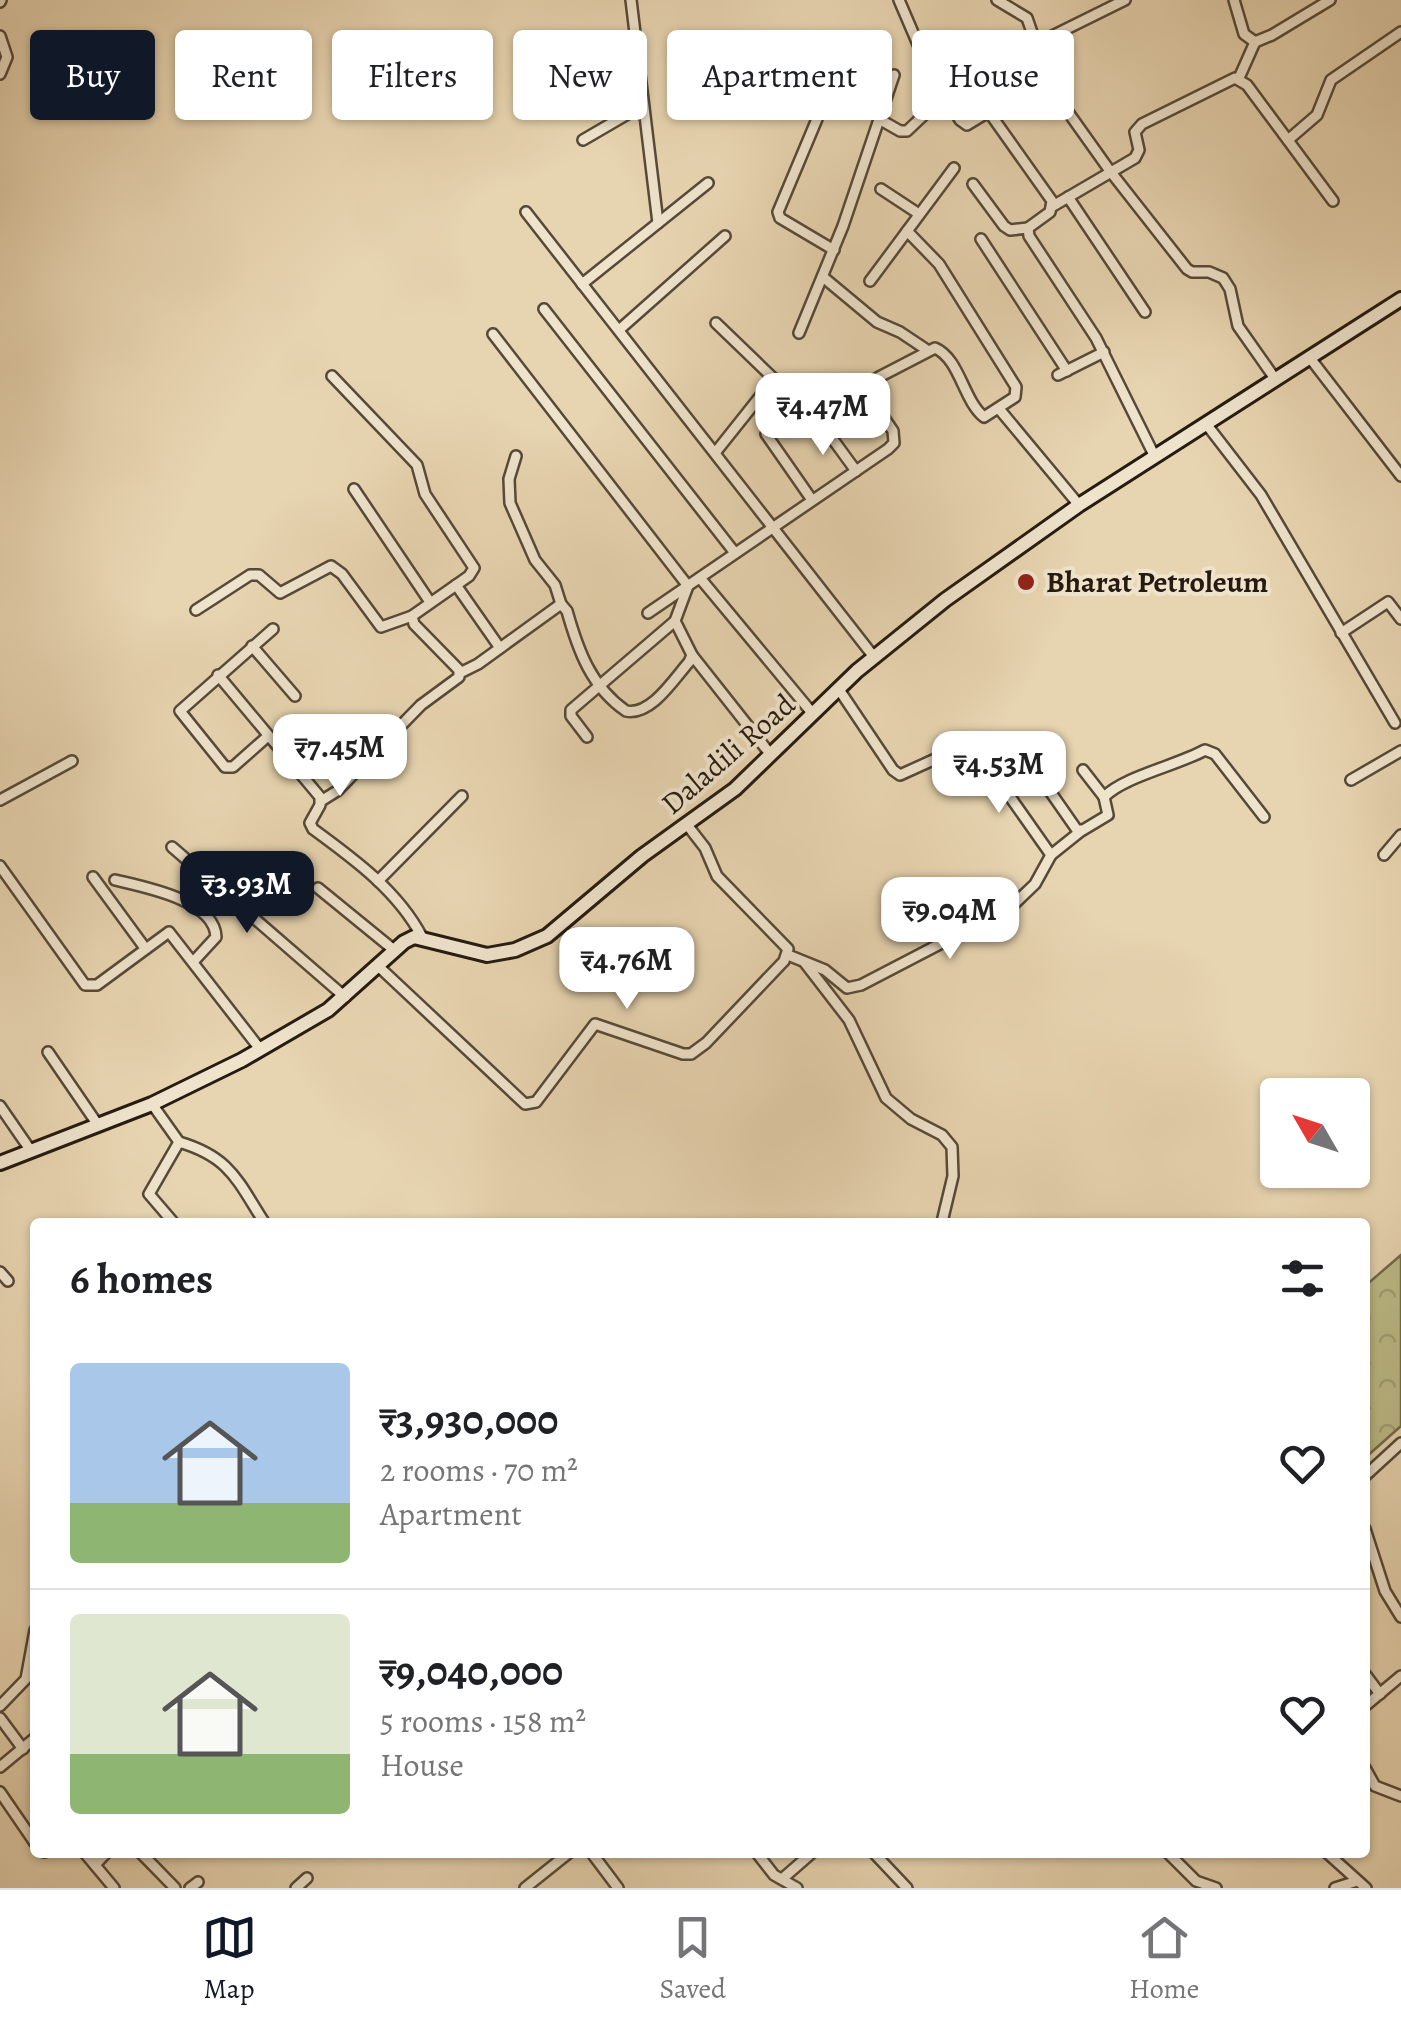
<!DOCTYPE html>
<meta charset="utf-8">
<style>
:root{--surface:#fff;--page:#f2f2f2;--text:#202124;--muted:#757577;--line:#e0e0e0;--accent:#111827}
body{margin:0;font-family:Alegreya,serif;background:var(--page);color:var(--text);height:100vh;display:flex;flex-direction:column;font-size:38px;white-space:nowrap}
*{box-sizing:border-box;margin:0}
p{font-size:32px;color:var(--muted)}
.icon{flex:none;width:55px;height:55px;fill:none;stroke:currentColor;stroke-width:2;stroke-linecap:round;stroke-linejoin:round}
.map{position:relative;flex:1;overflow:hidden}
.drawer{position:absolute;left:30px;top:1218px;width:1340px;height:640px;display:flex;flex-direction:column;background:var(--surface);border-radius:10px;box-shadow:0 2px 8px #0004}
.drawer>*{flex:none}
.hud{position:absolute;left:30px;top:30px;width:1342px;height:90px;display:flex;gap:20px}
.needle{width:65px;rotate:309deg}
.tools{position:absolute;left:1260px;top:1078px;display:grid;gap:20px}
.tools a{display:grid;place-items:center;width:110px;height:110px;border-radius:10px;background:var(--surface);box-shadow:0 2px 8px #0004;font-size:50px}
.price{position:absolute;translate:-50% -85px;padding:0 22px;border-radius:20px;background:#fff;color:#222;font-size:32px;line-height:65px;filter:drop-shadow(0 2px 5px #0008)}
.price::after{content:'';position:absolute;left:50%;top:60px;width:30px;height:22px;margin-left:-15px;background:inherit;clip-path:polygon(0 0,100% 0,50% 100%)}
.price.selected{background:var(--accent);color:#fff}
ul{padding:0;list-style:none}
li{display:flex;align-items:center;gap:30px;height:250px;padding:0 40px}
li+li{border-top:2px solid var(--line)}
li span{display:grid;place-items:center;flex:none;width:280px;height:200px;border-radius:10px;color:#555}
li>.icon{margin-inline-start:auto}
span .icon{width:120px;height:120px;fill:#fffc;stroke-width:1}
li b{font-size:42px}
h2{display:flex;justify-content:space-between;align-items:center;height:120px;padding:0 40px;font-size:42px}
.chip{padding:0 35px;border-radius:10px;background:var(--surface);box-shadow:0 2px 8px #0004;font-size:35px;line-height:90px}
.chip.selected{background:var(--accent);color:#fff}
.tab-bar{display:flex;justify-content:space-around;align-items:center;height:140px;border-top:2px solid var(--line);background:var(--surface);font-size:28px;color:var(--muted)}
.tab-bar a{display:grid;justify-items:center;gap:5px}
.tab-bar .selected{color:var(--accent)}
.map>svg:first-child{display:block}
</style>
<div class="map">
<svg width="1401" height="1888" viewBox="0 0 1401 1888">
<defs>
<pattern id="forest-crowns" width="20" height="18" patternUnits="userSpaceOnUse" patternTransform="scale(2.5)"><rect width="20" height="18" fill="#bcbb87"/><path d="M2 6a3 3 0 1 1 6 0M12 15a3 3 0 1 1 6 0" fill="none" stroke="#a1a074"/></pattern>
</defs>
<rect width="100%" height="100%" fill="#e7d4b0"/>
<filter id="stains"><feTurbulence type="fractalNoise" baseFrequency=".002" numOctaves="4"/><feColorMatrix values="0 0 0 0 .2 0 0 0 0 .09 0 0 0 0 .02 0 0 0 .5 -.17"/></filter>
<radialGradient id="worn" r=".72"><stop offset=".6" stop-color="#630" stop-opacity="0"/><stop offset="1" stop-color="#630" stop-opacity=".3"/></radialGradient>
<!-- forest -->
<polygon fill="url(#forest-crowns)" stroke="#716b4c" stroke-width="2.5" points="1401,1255 1401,1426 1365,1458 1365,1286"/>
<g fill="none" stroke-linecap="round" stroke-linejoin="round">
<defs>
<g id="street">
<polyline points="631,0 658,223"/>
<polyline points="899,0 929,70 960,120 967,125 985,114 991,115 1052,201 1050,212 1028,228 1029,236 1096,338 1155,457"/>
<polyline points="997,0 1027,18 1036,44"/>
<polyline points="1125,0 1036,44 1031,60 1110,171 1187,269 1192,272 1209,272 1223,278 1230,289 1238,326 1276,380"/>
<polyline points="1234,0 1244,34 1255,42 1272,35 1330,0"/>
<polyline points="0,2 1,0"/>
<polyline points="0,36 7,57 0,74"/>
<polyline points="825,45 817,119 778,212 780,218 834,250"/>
<polyline points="1239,78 1255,42"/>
<polyline points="879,119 900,131 907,131 945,95"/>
<polyline points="583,140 631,112 644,114"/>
<polyline points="1288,140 1317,115 1331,80 1401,32"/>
<polyline points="973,184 1004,226 1010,230 1028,228"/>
<polyline points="881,189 919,214"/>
<polyline points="1068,197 1145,312"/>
<polyline points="1053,206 1135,158 1139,150 1135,132 1142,124 1235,78 1247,85 1333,201"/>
<polyline points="526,212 874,657"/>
<polyline points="981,239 1067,371"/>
<polyline points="823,277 877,322 900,332 927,350"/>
<polyline points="870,281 954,168"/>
<polyline points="582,284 708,183"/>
<polyline points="544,309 735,553"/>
<polyline points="619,330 725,236"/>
<polyline points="799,333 843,226 894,75"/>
<polyline points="1310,358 1401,476"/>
<polyline points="1058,375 1104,352"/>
<polyline points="1000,410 1079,505"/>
<polyline points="821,423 856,471"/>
<polyline points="1207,425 1261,495 1395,723"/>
<polyline points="766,434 812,500"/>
<polyline points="715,453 774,379 716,323"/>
<polyline points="516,456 509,479 510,503 535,560 555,585 561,604"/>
<polyline points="354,489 430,602"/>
<polyline points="700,578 813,714"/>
<polyline points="456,585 500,648"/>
<polyline points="196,610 250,575 259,575 280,593 331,566 342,574 381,627 412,616"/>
<path d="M 648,613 L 888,449 L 894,443 L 893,431 L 868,394 L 871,382 L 879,377 L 935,348 C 960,359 963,400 984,417 L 1015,397 L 1016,387 L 939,264 L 907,231"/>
<polyline points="1341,633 1388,602 1401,619"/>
<polyline points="252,646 295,696"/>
<polyline points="692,655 771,755"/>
<path d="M 460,673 L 478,664 L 561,604 L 567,611 C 578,650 591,687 626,711 C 651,716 674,679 689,662 L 692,655 L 675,621 L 688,586 L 493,334"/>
<path d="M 218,675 L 320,797 L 320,805 L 310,823 L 313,829 C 354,859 398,891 422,937"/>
<path d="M 838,688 L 893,770 L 900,775 L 964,746 L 982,754 L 1011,743 L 1017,744 L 1077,830 L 1083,830 L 1108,815 L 1104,797 C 1125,776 1176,766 1205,750 L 1215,754 L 1264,817"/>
<polyline points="268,736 233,767 225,767 180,711 273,629"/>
<polyline points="587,737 571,716 571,710 675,621"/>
<polyline points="980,754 1051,855"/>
<polyline points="1083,770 1104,797"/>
<polyline points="1351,780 1401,751"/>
<polyline points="0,800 72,761"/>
<polyline points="321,801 337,791 421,705 459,677 459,670 414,624 412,616 469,576 474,568 425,494 417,465 332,376"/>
<polyline points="172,847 345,997"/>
<polyline points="1384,855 1401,835"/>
<polyline points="0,866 85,985 97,985 169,932 260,1049"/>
<polyline points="93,877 145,948"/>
<path d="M 115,880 C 144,887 215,900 216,937 L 193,962"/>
<polyline points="378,881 462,796"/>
<polyline points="318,888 394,950"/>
<polyline points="788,955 825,970 847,988 861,985 1011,907 1035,884 1051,855 1081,831"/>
<polyline points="805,963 849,1020 886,1098 911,1119 942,1135 952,1147 953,1176 942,1222"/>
<polyline points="377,965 525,1104 536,1102 595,1024 683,1054 691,1054 706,1043 784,961 788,949 717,876 705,848 688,826"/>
<polyline points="48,1052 98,1125"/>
<polyline points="152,1104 179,1142 149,1194 173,1222"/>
<polyline points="0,1106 31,1151"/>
<path d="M 179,1142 C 230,1157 237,1180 264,1222"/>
<polyline points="0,1272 8,1281"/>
<polyline points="1365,1476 1401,1443"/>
<polyline points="1365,1529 1385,1591 1401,1617"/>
<polyline points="1365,1674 1380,1694"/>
<polyline points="0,1706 26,1679 35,1630"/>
<polyline points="1365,1706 1401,1676"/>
<polyline points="0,1718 23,1749"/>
<polyline points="0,1767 35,1738"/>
<polyline points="1365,1768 1375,1786 1401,1796"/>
<polyline points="0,1792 35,1843"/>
<polyline points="44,1852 45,1852"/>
<polyline points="84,1852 114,1888"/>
<polyline points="140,1852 175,1888"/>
<polyline points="591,1852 618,1888"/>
<polyline points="756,1852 774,1875 797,1888"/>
<polyline points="873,1852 907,1888"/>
<polyline points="1167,1852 1196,1881 1216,1888"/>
<polyline points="1326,1852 1366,1888"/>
<polyline points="95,1865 107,1852"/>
<polyline points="782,1879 813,1852"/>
<polyline points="190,1888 198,1882"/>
<polyline points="296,1888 307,1878"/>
<polyline points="525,1888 570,1852"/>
<polyline points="1335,1888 1357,1881"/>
</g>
<polyline id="secondary" points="0,1163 152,1104 242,1060 328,1010 404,942 414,937 487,955 515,950 547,936 642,856 735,789 857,671 945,600 1079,505 1401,299"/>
</defs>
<!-- street casing -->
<use href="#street" stroke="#564938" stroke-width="14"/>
<!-- secondary casing -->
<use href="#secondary" stroke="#261b10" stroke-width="18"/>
<!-- street -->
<use href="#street" stroke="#efe3cc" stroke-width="9"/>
<!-- secondary -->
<use href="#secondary" stroke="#efe3cc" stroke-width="12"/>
</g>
<!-- markers -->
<circle fill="#8f2418" stroke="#efe3cc" stroke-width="4" cx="1026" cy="582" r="10"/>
<g text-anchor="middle" stroke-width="8" stroke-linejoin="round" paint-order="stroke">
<!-- poi labels -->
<g font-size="30" font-weight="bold" fill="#261b10" stroke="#efe3cc" text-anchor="start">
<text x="1046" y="592">Bharat Petroleum</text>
</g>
<!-- street labels -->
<g font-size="30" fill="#261b10" stroke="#efe3cc">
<text transform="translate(728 754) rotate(-41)" y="10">Daladili Road</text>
</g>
</g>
<rect width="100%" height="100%" filter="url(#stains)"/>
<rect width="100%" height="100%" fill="url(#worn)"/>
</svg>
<div class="tools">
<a><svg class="needle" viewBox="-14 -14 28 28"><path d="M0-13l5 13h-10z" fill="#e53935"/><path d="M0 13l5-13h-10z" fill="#757577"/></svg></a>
</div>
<b class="price" style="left:823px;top:458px">₹4.47M</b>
<b class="price" style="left:340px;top:799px">₹7.45M</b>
<b class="price" style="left:999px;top:816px">₹4.53M</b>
<b class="price selected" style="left:247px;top:936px">₹3.93M</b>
<b class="price" style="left:950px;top:962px">₹9.04M</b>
<b class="price" style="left:627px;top:1012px">₹4.76M</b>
<div class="hud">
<a class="chip selected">Buy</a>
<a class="chip">Rent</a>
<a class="chip">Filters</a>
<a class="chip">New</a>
<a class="chip">Apartment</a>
<a class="chip">House</a>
</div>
<section class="drawer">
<h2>6 homes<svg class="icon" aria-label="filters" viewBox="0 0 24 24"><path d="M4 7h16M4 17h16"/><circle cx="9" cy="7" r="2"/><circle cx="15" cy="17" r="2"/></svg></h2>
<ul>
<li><span style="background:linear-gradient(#a9c7e8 70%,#8fb573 0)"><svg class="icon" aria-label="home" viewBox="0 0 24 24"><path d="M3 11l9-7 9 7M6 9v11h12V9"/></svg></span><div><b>₹3,930,000</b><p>2 rooms · 70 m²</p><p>Apartment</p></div><svg class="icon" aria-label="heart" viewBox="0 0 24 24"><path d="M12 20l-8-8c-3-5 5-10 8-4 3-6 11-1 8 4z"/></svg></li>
<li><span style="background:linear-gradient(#dfe7d0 70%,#8fb573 0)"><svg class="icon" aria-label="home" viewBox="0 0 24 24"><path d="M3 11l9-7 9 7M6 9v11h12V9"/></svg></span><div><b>₹9,040,000</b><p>5 rooms · 158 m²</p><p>House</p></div><svg class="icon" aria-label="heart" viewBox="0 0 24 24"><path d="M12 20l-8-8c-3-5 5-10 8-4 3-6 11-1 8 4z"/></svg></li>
</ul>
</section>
</div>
<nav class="tab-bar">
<a class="selected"><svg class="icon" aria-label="map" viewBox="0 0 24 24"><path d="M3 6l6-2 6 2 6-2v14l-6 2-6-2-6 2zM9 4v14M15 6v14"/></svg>Map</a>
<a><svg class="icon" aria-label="saved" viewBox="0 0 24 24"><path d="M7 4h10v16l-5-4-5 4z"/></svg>Saved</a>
<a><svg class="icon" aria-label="home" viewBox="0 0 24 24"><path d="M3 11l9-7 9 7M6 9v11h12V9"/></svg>Home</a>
</nav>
